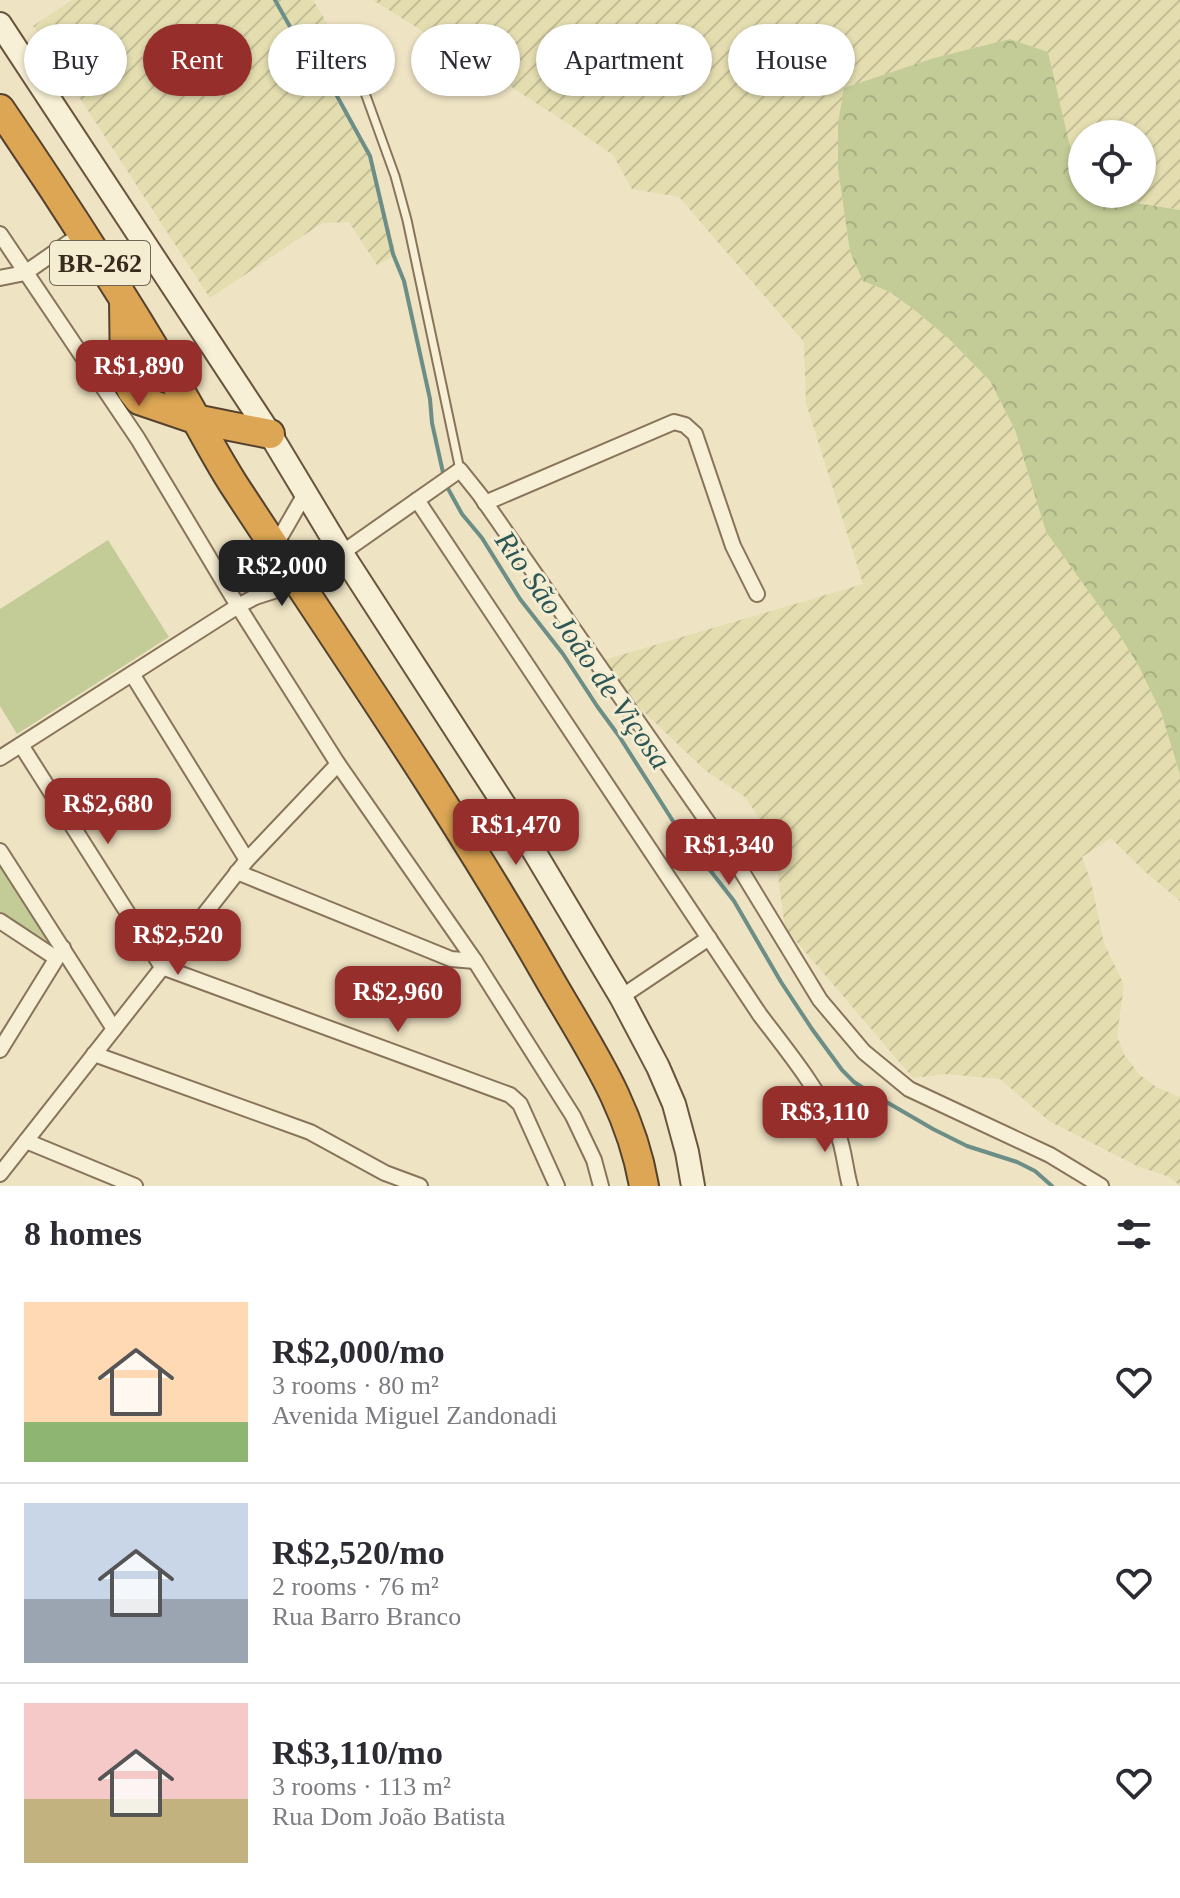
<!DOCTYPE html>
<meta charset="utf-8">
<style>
:root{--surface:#fff;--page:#f2f2f3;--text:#2b2b33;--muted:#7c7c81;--line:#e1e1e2;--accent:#962e2b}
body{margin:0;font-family:"Times New Roman",serif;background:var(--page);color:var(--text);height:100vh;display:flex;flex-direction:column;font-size:30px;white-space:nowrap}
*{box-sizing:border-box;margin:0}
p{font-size:26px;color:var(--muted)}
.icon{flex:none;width:44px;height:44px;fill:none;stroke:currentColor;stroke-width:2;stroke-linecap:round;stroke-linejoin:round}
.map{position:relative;height:1186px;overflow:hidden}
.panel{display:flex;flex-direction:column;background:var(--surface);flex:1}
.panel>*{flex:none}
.guide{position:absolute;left:24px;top:24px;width:1132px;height:72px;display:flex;gap:16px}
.tools{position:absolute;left:1068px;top:120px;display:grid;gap:16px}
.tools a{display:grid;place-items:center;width:88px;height:88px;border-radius:50%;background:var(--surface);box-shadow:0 2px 6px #0004;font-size:40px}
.price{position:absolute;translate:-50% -68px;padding:0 18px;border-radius:16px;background:var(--accent);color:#fff;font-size:26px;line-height:52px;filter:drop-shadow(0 2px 4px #0008)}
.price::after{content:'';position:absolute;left:50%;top:48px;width:24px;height:18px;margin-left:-12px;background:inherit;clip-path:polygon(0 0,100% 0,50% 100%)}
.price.selected{background:#222;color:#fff}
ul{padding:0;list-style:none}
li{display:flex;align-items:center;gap:24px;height:200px;padding:0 24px}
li+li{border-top:2px solid var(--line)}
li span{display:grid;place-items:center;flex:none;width:224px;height:160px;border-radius:0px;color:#555}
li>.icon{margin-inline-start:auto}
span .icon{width:96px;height:96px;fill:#fffc;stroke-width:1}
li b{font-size:34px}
h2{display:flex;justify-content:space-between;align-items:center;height:96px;padding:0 24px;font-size:34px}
.pill{padding:0 28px;border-radius:36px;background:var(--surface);box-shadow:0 2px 6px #0004;font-size:28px;line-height:72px}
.pill.selected{background:var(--accent);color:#fff}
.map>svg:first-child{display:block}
</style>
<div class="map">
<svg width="1180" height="1186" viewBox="0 0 1180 1186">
<defs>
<pattern id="farmland-furrows" width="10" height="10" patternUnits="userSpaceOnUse" patternTransform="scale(2)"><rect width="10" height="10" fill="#e3ddb0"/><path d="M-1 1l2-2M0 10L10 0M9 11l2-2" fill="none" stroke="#c4be97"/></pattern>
<pattern id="forest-crowns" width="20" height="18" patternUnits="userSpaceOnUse" patternTransform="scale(2)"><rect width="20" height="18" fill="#c3cc97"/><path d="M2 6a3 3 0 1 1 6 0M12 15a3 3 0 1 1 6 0" fill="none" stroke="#a8af82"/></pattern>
</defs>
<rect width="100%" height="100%" fill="#eee3c3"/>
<!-- farmland -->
<g fill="url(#farmland-furrows)">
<polygon points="72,0 313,0 328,25 301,47 371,153 396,255 377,265 349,222 322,223 210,298 33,26"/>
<polygon points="373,0 1180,0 1180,210 1112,198 1109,194 1142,194 1142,134 1082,134 1082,161 1070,146 1048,52 1010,39 934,58 845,88 838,123 838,169 850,252 863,281 890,292 917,312 949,339 990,381 1015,430 1046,532 1117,631 1138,665 1161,712 1180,775 1180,901 1142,869 1111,838 1082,857 1091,882 1104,943 1124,985 1117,1036 1125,1056 1139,1074 1156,1087 1180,1097 1180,1186 1170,1177 1137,1166 1049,1121 1000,1079 946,1074 913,1078 785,928 773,838 745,797 706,771 643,711 604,660 863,584 806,403 804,342 679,197 632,189 613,155 570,125 464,56 466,39 440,42"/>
</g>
<!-- forest -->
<polygon fill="url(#forest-crowns)" points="1010,39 1048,52 1070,146 1082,161 1082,194 1109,194 1112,199 1180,210 1180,775 1161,712 1138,665 1117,631 1046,532 1015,430 990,381 949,339 917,312 890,292 863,281 850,252 838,169 838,123 844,88 934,58"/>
<!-- park -->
<g fill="#c3cc97">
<polygon points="108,540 169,637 17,734 0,706 0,609"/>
<polygon points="0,854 61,949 0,912"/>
</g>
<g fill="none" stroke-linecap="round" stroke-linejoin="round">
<!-- stream -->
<g stroke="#6c8e87" stroke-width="4">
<polyline points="275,0 302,48 332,87 370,156 393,254 404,281 430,399 432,423 444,477"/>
<polyline points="446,485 462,514 482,538 520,599 563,654 597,706 619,736 678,829 734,901 781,982 812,1029 842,1070 854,1082 871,1093 933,1129 967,1146 1017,1162 1035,1171 1052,1186"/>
</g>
<defs>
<polyline id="lane" points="365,93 395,176 407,220 460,470"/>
<g id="street">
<polyline points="0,234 138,439 238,606 338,764 475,961 573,1116 594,1160 601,1186"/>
<polyline points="0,278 25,273 81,234"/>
<path d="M 417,500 L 760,1015 C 785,1048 821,1092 837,1131 C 844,1148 845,1168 850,1186"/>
<polyline points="485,503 674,422 685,425 695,434 733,546 757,594"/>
<polyline points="255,597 275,546 305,494"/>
<polyline points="132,674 247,860"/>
<polyline points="21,745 162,967 510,1095 520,1104 557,1186"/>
<polyline points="0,758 238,606 255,597 299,583 460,470 480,495 739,867 820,1000 864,1052 909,1089 1050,1155 1101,1186"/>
<polyline points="0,851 114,1029"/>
<polyline points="237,872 451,959 475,961"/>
<polyline points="0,921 56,958"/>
<polyline points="621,997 709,938"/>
<polyline points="0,1050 63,948"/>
<polyline points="94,1054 310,1132 385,1173 420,1186"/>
<polyline points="26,1141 135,1186"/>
<polyline points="0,1174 247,860 338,764"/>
</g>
<polyline id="secondary" points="0,24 270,434 341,552 529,843 621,997 658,1067 674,1104 687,1152 693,1186"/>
<g id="highway">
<path d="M 0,109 C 61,198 119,289 174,381 C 195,415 212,451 234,485 C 340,647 451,807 547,975 C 587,1045 630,1104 644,1186"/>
<polyline points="124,300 125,376 132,391 139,400 195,419 270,434"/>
</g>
</defs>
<!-- lane casing -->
<use href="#lane" stroke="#88745a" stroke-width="11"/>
<!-- street casing -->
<use href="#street" stroke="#88745a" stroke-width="18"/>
<!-- secondary casing -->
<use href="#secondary" stroke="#69553d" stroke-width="26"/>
<!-- highway casing -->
<use href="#highway" stroke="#55422e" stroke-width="32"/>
<!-- lane -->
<use href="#lane" stroke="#f8f0d6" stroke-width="7"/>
<!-- street -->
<use href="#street" stroke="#f8f0d6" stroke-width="14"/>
<!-- secondary -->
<use href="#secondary" stroke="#f8f0d6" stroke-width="22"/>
<!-- highway -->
<use href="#highway" stroke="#dca654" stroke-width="28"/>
</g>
<g text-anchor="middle" stroke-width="6" stroke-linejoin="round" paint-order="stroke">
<!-- shield labels -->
<rect fill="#f5edd2" stroke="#716554" stroke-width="2" x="50" y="241" width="100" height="44" rx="6"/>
<g font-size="26" font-weight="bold" fill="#382b1e">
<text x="100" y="272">BR-262</text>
</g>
<!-- water labels -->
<g font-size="30" font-style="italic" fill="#2d5756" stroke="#f5edd2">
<text transform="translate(583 650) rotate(55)" y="10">Rio São João de Viçosa</text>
</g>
</g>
</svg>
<div class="tools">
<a><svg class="icon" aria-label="locate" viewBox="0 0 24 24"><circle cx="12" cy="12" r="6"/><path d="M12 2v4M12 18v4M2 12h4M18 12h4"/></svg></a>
</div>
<b class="price" style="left:139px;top:408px">R$1,890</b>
<b class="price selected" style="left:282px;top:608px">R$2,000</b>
<b class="price" style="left:108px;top:846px">R$2,680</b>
<b class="price" style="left:516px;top:867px">R$1,470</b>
<b class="price" style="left:729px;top:887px">R$1,340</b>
<b class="price" style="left:178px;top:977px">R$2,520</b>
<b class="price" style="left:398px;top:1034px">R$2,960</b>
<b class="price" style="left:825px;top:1154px">R$3,110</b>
<div class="guide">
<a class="pill">Buy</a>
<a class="pill selected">Rent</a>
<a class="pill">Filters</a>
<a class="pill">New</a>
<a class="pill">Apartment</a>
<a class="pill">House</a>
</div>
</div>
<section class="panel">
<h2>8 homes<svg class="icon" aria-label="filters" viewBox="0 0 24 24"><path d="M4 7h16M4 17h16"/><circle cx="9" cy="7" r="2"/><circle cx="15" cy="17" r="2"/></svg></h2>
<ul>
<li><span style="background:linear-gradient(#ffd9b3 75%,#8fb573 0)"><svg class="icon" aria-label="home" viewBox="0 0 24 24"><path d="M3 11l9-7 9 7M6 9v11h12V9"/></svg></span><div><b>R$2,000/mo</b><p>3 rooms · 80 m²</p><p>Avenida Miguel Zandonadi</p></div><svg class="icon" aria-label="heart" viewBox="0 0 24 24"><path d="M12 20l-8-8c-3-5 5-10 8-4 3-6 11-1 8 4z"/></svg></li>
<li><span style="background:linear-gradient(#c9d6e8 60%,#9aa5b1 0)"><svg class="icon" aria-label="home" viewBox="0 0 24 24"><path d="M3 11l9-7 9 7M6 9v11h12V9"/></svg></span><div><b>R$2,520/mo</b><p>2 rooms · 76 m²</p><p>Rua Barro Branco</p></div><svg class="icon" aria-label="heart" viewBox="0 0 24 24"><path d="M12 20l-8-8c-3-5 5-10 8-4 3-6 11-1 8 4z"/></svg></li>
<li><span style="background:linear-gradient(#f6c9c9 60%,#c2b280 0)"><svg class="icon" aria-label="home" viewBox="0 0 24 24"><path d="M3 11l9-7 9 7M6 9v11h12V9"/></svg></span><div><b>R$3,110/mo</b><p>3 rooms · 113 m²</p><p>Rua Dom João Batista</p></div><svg class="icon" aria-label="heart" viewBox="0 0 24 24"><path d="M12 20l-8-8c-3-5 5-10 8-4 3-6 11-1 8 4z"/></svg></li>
</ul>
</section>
